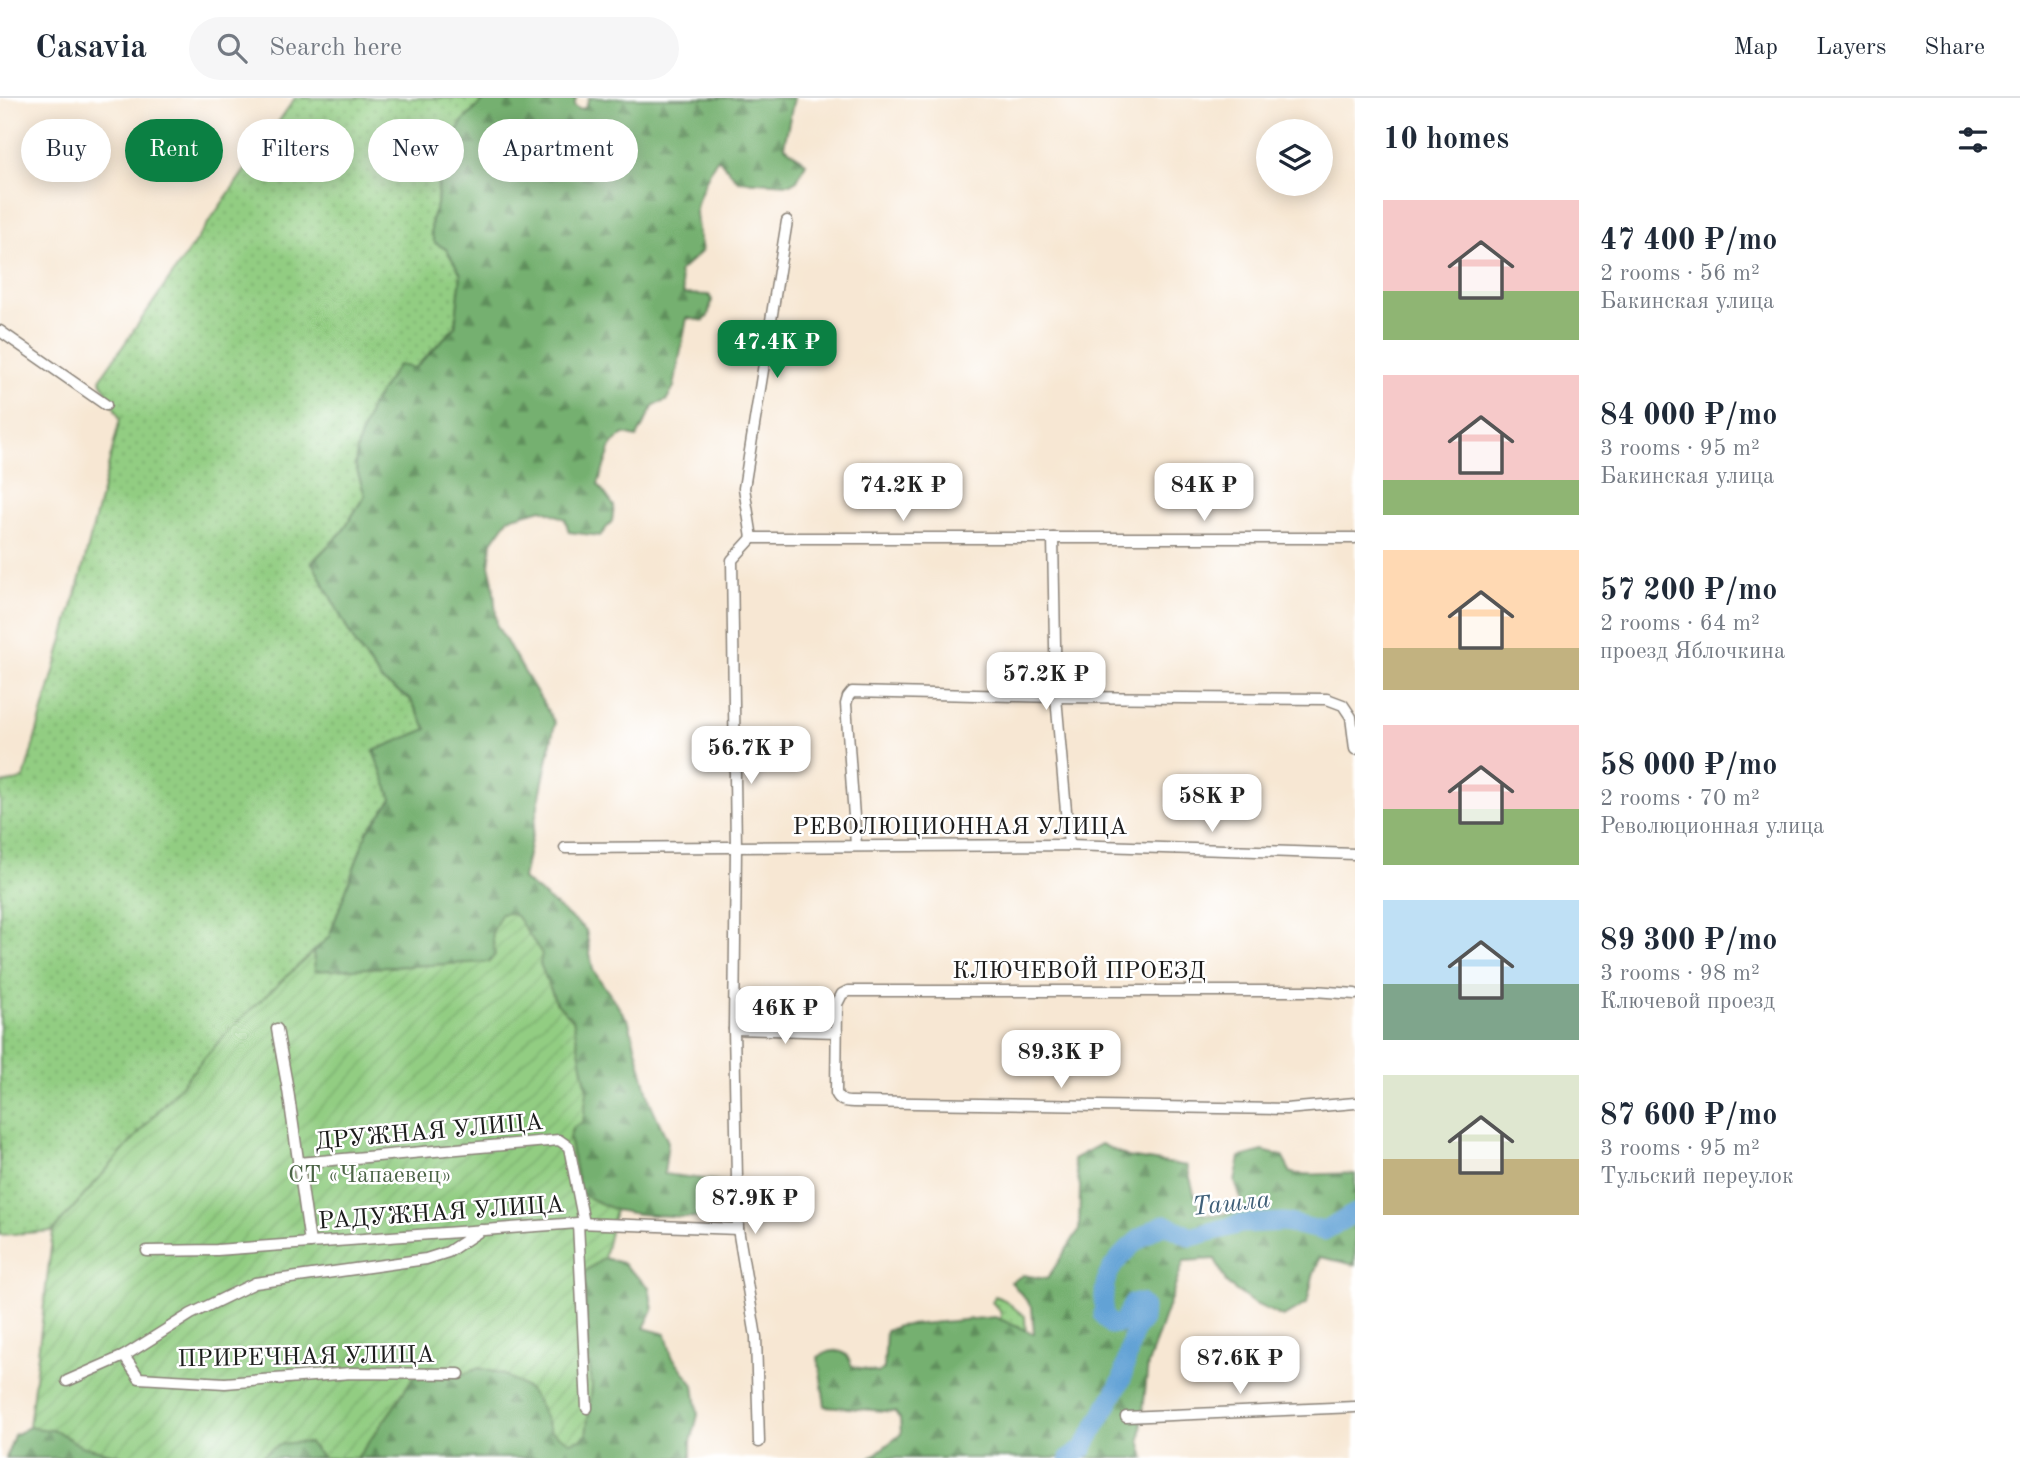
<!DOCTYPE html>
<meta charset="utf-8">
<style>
:root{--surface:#fff;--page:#f6f6f7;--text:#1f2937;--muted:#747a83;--line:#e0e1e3;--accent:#0b8043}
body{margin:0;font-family:"Old Standard TT",serif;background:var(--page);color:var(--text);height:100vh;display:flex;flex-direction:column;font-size:26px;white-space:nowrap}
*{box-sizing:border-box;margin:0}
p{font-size:23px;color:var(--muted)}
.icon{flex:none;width:38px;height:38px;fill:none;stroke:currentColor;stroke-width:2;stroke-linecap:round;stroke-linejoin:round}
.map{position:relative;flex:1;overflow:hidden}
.sheet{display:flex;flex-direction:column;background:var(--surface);width:665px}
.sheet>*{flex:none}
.banner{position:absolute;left:21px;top:21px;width:665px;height:63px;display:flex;gap:14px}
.buttons{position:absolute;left:1256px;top:21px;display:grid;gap:14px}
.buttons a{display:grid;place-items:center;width:77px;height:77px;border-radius:50%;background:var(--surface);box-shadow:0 4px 18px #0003;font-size:35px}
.price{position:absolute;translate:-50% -60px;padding:0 16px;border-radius:14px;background:#fff;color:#222;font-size:23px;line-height:46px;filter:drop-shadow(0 2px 4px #0008)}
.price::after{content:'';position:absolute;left:50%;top:42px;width:21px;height:16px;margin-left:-10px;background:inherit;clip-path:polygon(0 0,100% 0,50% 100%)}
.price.on{background:var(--accent);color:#fff}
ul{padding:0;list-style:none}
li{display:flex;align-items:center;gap:21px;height:175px;padding:0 28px}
li span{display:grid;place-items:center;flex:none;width:196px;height:140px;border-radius:0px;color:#555}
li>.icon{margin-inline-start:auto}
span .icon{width:84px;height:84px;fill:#fffc;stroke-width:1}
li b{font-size:30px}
h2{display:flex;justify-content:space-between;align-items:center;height:84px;padding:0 28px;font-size:30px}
.tag{padding:0 24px;border-radius:32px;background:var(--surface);box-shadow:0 4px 18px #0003;font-size:24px;line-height:63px}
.tag.on{background:var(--accent);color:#fff}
header{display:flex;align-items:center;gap:42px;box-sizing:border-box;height:98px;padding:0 35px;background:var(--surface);border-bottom:2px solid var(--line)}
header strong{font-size:33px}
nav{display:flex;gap:38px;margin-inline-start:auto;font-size:24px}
.search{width:490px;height:63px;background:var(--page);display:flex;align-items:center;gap:18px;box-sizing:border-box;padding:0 24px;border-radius:38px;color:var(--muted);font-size:26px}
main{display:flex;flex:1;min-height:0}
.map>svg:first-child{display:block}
</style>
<header>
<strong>Casavia</strong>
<div class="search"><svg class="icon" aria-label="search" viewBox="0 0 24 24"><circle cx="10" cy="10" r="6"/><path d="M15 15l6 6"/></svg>Search here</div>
<nav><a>Map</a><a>Layers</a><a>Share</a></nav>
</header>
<main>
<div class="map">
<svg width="1355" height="1360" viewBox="0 0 1355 1360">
<defs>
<pattern id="grass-dots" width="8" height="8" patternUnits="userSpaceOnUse" patternTransform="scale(1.75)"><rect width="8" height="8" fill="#92cd82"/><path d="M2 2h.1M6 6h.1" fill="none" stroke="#7daf70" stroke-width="1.8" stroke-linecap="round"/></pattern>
<pattern id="forest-firs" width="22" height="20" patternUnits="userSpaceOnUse" patternTransform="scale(1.75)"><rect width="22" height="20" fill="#75b070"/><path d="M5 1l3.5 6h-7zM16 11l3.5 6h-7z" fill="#5f8e5b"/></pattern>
<pattern id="garden-furrows" width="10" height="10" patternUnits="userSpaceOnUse" patternTransform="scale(1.75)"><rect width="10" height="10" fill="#92cd82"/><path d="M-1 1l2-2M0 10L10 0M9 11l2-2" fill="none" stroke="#7daf70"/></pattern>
</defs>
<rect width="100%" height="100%" fill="#fff"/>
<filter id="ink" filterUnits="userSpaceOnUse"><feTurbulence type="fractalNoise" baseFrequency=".0143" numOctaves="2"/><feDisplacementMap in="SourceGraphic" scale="14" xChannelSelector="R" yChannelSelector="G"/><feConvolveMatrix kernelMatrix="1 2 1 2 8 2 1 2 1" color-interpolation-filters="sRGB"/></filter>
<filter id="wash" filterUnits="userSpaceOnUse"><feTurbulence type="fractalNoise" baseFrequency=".00686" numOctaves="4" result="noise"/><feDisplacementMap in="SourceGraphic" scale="28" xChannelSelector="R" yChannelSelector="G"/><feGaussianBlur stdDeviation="1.57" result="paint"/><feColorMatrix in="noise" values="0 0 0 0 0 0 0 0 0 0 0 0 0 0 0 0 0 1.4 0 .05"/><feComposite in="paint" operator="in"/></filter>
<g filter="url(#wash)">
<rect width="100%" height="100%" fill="#f7e7d3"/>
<!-- grass -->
<g fill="url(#grass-dots)" stroke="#57744f" stroke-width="2">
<polygon points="295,0 486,0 463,23 451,43 439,75 437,107 432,119 431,134 446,151 462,176 455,229 415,270 355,366 365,397 342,434 312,464 355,545 382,583 410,601 427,631 392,701 367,734 329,839 230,931 53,1133 0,1137 0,686 18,683 24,680 81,477 120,321 100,281"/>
<polygon points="995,1198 1005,1202 1025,1219 1026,1237 996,1229 1001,1218 1000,1213 992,1204"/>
</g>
<!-- forest -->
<g fill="url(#forest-firs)" stroke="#486646" stroke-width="2">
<path d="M 486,0 L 576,0 L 574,8 L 579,11 L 585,10 L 589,0 L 794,0 L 784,48 L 806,65 L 797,82 L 790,86 L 738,83 L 718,60 C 711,69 696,102 696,113 C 696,126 700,140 702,153 L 679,174 L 684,196 L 709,197 L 712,202 L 708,218 L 704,223 L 687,220 L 674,289 L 666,303 L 654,307 L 637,339 L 624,336 L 612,346 L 598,386 L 614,408 L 612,423 L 600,438 L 569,434 L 565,421 L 542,411 L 509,420 L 492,444 L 489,467 L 493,484 L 497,528 L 555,625 L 523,781 L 586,832 L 593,872 L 629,924 L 650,1004 L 668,1044 L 664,1076 L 726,1084 L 729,1113 L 717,1121 L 638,1116 L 615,1112 L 580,1097 L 569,1040 L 587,993 L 573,922 L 556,905 L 540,866 L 517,819 L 511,815 L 501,816 L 495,857 L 489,864 L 315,873 L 313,854 L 329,839 L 367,734 L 392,701 L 373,653 L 427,631 L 410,601 L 382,583 L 355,545 L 312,464 L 342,434 L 365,397 L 355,366 L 358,346 L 371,308 L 398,267 L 415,270 L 455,229 L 461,176 L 446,151 L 435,145 L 431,134 L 432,119 L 437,107 L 439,75 L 451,43 L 463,23 Z"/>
<path d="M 1101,1046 L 1128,1059 L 1187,1068 L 1194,1095 L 1203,1116 L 1218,1117 L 1245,1111 L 1235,1084 L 1240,1059 L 1263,1053 L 1282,1058 L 1291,1075 C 1314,1079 1332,1074 1355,1076 L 1355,1167 L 1320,1159 L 1313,1178 L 1307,1205 L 1283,1219 L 1253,1205 L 1227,1186 L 1215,1161 L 1184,1163 L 1148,1266 L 1140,1342 L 1145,1360 L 870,1360 L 901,1336 L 900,1321 L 895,1314 L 825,1308 L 818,1259 C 833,1250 846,1249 852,1268 L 878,1275 L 884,1271 L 886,1233 L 898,1228 L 995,1219 L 1034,1236 L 1032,1209 L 1011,1184 L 1023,1177 L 1047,1181 L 1079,1132 L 1080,1088 L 1073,1061 Z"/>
<polygon points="604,1160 622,1165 649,1189 653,1212 644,1230 666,1236 672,1258 694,1287 698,1317 691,1344 691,1360 357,1360 393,1310 413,1279 460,1277 479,1270 503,1276 528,1291 538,1304 551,1333 586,1336 592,1288 588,1258 584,1174"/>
<polygon points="29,1329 57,1333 81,1348 133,1360 6,1360 14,1337"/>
<polygon points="287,1343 309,1344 323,1360 259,1360 271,1351"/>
</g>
<!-- garden -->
<path fill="url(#garden-furrows)" stroke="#57744f" stroke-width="2" d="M 511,815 L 517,819 L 542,856 L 540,866 L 556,905 L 573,922 L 587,993 L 583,1024 L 572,1030 L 569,1040 L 580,1096 L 615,1112 L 604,1160 L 584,1174 L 588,1258 L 592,1288 L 586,1337 L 581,1341 L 570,1344 L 551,1333 L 538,1304 L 528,1291 L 503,1276 L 479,1270 L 460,1277 L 413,1279 L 393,1310 L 357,1360 L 323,1360 L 309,1345 C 286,1343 277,1345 259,1360 L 133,1360 L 81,1348 L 57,1333 L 29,1329 L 53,1133 L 230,931 L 313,854 L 315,873 L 489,864 L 495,857 L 492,835 L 501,816 Z"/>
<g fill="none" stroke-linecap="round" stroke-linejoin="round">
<!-- river -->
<path stroke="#62a2d5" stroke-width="19" d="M 1069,1360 L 1083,1351 L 1122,1281 L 1134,1233 L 1143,1222 L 1144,1210 L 1140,1205 L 1133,1205 L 1122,1225 L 1111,1227 L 1103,1217 C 1104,1206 1103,1194 1106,1183 C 1112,1161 1144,1134 1165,1126 L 1191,1139 L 1240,1126 L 1284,1124 L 1324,1133 L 1355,1115"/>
</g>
</g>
<g filter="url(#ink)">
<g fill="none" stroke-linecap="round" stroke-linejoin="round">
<defs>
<g id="street">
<polyline points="0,233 106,307"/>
<polyline points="752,440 732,462 736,750 734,931 738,1131 756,1239 759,1344"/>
<polyline points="752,440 1355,440"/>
<polyline points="752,440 744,390 787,123"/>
<polyline points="1053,440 1056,599 1069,747"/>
<polyline points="856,747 846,606 848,599 852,594 1056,599 1327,601 1343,607 1351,619 1355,651"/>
<polyline points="565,750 1069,747 1355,756"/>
<path d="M 1355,896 L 1314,893 L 848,893 L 842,896 L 837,906 L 836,995 C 840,1003 844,1004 853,1004 L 1286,1011 L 1355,1005"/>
<polyline points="277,931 288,992 310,1145"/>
<polyline points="734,931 837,934"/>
<polyline points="298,1065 559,1042 569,1049 584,1125"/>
<polyline points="578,1125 587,1310"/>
<polyline points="147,1153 217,1152 578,1125 738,1131"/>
<polyline points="124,1258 139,1280 225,1285 351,1275 459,1276"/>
<polyline points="67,1283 124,1258 191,1216 255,1185 426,1161 448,1154 481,1132"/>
<polyline points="1126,1319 1355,1309"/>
</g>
</defs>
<!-- street casing -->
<use href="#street" stroke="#8a8278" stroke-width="13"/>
<!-- street -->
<use href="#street" stroke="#fff" stroke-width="10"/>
</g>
</g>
<g text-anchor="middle" stroke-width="5" stroke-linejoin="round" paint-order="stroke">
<!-- street labels -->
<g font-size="24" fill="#1c1c1c" stroke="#fff">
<text x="960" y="736">РЕВОЛЮЦИОННАЯ УЛИЦА</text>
<text x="1079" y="880">КЛЮЧЕВОЙ ПРОЕЗД</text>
<text transform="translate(429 1033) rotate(-5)" y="8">ДРУЖНАЯ УЛИЦА</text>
<text transform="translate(441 1114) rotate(-4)" y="8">РАДУЖНАЯ УЛИЦА</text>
<text transform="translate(306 1258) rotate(-1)" y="8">ПРИРЕЧНАЯ УЛИЦА</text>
</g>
<!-- park labels -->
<g font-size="24" fill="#4b6345" stroke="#fff">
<text x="370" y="1084">СТ «Чапаевец»</text>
</g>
<!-- water labels -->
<g font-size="26" font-style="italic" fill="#3f5f78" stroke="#fff">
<text transform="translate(1231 1104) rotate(-6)" y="9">Ташла</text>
</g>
</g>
</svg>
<div class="buttons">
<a><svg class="icon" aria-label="layers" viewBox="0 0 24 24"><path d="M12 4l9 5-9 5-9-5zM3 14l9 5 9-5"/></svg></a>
</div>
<b class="price on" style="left:777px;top:282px">47.4K ₽</b>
<b class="price" style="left:903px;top:425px">74.2K ₽</b>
<b class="price" style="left:1204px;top:425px">84K ₽</b>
<b class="price" style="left:1046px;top:614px">57.2K ₽</b>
<b class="price" style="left:751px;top:688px">56.7K ₽</b>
<b class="price" style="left:1212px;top:736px">58K ₽</b>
<b class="price" style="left:785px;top:948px">46K ₽</b>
<b class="price" style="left:1061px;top:992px">89.3K ₽</b>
<b class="price" style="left:755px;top:1138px">87.9K ₽</b>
<b class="price" style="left:1240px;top:1298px">87.6K ₽</b>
<div class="banner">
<a class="tag">Buy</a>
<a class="tag on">Rent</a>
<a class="tag">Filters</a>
<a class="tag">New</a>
<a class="tag">Apartment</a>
</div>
</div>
<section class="sheet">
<h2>10 homes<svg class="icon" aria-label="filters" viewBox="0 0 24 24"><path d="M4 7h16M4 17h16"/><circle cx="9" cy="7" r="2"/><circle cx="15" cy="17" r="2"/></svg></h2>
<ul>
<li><span style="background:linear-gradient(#f6c9c9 65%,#8fb573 0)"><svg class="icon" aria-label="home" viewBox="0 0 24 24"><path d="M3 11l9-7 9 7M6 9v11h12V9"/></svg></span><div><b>47 400 ₽/mo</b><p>2 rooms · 56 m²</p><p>Бакинская улица</p></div></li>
<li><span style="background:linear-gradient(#f6c9c9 75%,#8fb573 0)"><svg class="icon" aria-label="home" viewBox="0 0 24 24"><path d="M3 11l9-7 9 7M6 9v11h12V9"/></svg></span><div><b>84 000 ₽/mo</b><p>3 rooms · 95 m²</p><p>Бакинская улица</p></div></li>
<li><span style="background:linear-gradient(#ffd9b3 70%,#c2b280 0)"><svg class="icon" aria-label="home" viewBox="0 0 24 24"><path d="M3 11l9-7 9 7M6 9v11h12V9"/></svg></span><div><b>57 200 ₽/mo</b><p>2 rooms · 64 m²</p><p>проезд Яблочкина</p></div></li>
<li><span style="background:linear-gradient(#f6c9c9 60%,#8fb573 0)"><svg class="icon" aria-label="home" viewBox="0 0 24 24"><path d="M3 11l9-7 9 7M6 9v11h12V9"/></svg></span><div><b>58 000 ₽/mo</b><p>2 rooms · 70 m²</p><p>Революционная улица</p></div></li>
<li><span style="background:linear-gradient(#bfe0f5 60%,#7fa58c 0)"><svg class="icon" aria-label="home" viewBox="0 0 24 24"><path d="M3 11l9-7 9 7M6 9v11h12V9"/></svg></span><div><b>89 300 ₽/mo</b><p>3 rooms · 98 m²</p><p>Ключевой проезд</p></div></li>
<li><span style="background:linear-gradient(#dfe7d0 60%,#c2b280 0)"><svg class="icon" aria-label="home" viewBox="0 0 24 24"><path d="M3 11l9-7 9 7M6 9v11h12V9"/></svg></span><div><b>87 600 ₽/mo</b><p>3 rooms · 95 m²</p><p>Тульский переулок</p></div></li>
</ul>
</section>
</main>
